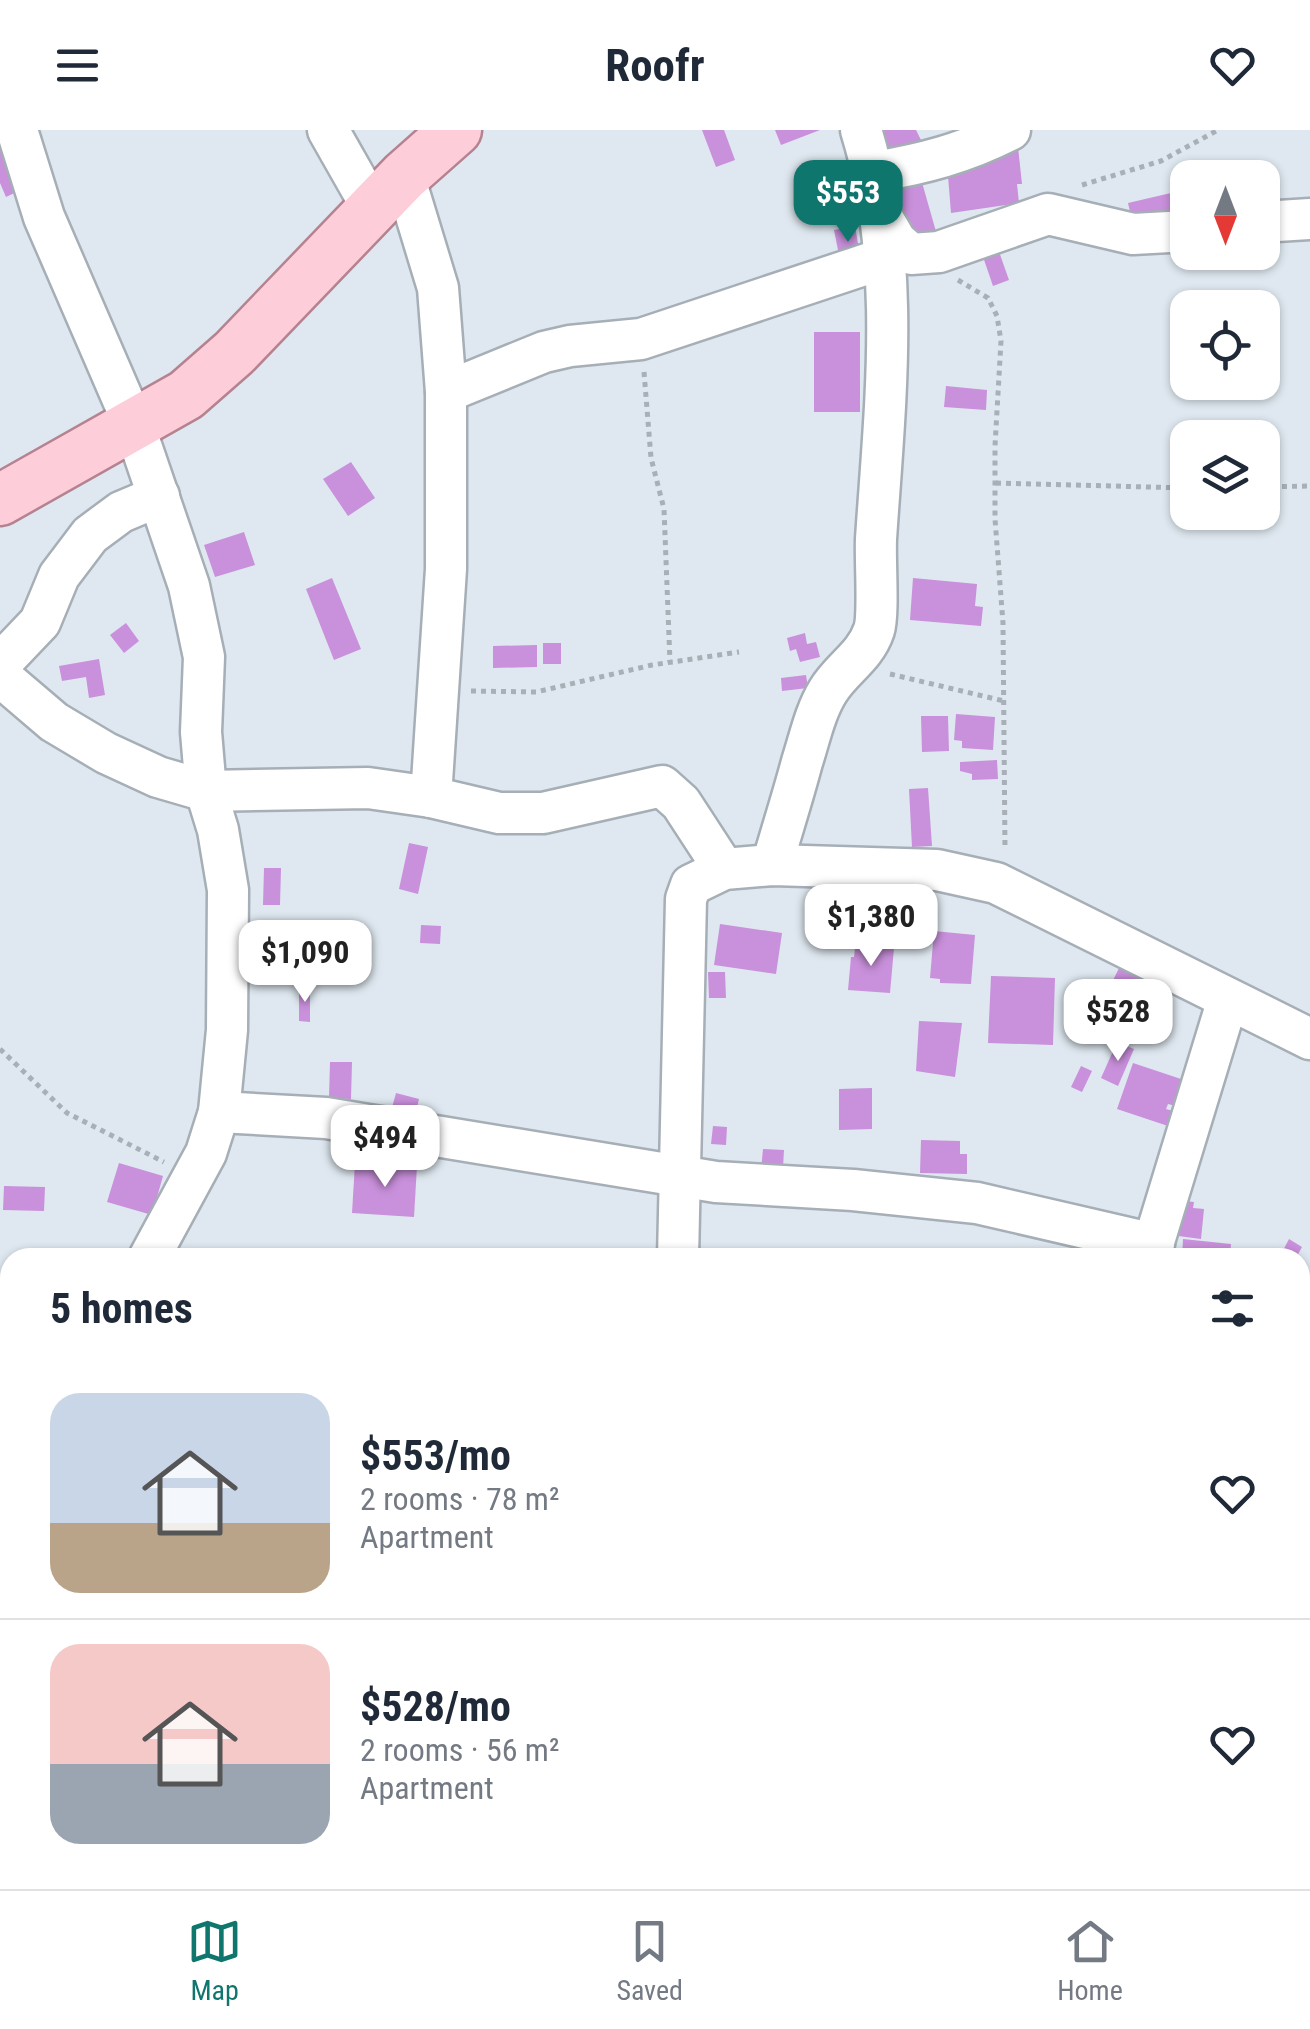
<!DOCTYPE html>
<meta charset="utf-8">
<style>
:root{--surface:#fff;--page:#f6f6f7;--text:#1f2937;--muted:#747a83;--line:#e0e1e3;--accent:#0f766e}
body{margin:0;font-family:"Roboto Condensed",sans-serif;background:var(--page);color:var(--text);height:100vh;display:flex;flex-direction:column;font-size:38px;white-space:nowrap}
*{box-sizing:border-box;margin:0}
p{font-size:32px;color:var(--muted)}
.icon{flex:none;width:55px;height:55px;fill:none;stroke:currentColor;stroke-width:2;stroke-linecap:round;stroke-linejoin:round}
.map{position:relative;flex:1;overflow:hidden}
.panel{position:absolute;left:0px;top:1118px;width:1310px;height:642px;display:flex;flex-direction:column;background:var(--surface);border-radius:30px 30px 0 0;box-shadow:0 2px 8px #0004}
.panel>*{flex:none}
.needle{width:65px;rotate:180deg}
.buttons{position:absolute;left:1170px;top:30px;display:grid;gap:20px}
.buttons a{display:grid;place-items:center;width:110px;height:110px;border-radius:20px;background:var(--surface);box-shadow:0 2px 8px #0004;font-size:50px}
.price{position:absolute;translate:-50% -85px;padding:0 22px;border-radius:20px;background:#fff;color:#222;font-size:32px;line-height:65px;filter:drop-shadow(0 2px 5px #0008)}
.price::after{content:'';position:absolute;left:50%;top:60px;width:30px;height:22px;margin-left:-15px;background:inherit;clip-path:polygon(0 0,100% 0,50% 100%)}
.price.current{background:var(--accent);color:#fff}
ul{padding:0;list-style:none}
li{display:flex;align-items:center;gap:30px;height:250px;padding:0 50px}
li+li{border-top:2px solid var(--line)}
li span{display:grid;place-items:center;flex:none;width:280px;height:200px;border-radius:30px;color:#555}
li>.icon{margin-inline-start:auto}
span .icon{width:120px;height:120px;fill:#fffc;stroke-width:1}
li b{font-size:42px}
h2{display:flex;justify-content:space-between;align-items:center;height:120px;padding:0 50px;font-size:42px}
header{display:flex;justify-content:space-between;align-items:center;height:130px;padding:0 50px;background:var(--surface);font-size:45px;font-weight:700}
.tab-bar{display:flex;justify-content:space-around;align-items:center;height:140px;border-top:2px solid var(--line);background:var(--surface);font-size:28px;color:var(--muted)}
.tab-bar a{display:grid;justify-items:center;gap:5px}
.tab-bar .current{color:var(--accent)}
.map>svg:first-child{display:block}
</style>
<header><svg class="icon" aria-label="menu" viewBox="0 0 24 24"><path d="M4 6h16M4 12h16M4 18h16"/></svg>Roofr<svg class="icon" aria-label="heart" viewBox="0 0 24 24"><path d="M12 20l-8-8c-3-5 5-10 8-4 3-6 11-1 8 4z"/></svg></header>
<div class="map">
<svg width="1310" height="1759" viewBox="0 0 1310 1759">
<rect width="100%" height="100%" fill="#dfe8f0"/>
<!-- building -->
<g fill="#c990db">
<polygon points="0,0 29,56 6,67 0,53"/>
<polygon points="702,0 724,0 735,30 716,37"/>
<polygon points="775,0 820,0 781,15"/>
<polygon points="876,0 916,0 923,14 890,29"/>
<polygon points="1018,17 1022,54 1017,54 1019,73 951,83 948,46 960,45 959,33"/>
<polygon points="919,42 939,112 913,119 894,48"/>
<polygon points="1188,59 1188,82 1133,95 1128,73"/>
<polygon points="855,96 861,131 841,135 834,100"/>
<polygon points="997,116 1009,150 993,156 981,121"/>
<rect x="814" y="202" width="46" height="80"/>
<polygon points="946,256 987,260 986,280 944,277"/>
<polygon points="351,332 375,368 348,386 323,349"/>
<polygon points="244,402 255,435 215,447 204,415"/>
<polygon points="332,448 361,519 334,530 306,459"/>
<polygon points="913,448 977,454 975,476 983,477 981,496 910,490"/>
<polygon points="126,493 139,511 124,523 110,505"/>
<polygon points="805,503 807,514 816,512 820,527 800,532 796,519 790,521 787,508"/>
<rect x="543" y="513" width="18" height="21"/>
<polygon points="537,515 537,537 493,538 493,516"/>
<polygon points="99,529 105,565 89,568 86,547 62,551 59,536"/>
<polygon points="806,545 808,558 782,561 781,548"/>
<polygon points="956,584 995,587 993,620 962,618 962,611 954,610"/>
<polygon points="921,586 948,586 949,621 922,622"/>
<polygon points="997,630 998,649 972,650 972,644 960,641 960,632"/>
<polygon points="928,658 932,716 912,717 909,659"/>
<polygon points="409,713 428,717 418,764 399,759"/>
<polygon points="264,738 281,738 280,775 263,775"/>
<polygon points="720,794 782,803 776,844 714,835"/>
<polygon points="421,795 441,796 440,814 420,813"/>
<polygon points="934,801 975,805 971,854 940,853 940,849 930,848"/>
<polygon points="860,815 894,818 890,863 848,860 851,827 854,827 855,818 860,819"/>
<polygon points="1119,838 1166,859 1147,901 1136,897 1132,907 1094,890"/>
<polygon points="708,842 725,842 726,868 709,868"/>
<polygon points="991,846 1055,848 1053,915 988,913"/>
<polygon points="299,858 310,858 310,892 299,891"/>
<polygon points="919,891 962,893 955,947 916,941"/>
<polygon points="1117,912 1134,919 1118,956 1101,948"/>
<polygon points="330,932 352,932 351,969 329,968"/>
<polygon points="1133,933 1184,950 1176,976 1168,974 1166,979 1173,981 1168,996 1117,979"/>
<polygon points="1081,936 1092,941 1082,962 1071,957"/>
<polygon points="872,958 872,999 839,1000 839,959"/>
<polygon points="396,963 419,969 414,990 390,985"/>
<polygon points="713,996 727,997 726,1015 711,1014"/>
<polygon points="921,1010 960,1011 960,1024 967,1024 967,1044 920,1043"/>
<polygon points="763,1019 784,1020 783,1037 760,1050"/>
<polygon points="119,1033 163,1046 152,1085 107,1072"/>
<polygon points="355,1033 417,1036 414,1087 352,1083"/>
<polygon points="4,1056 45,1057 44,1081 3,1080"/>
<polygon points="1175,1070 1194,1072 1193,1078 1204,1079 1201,1109 1171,1105"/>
<polygon points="1183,1109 1231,1114 1230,1128 1182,1128"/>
<polygon points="1289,1109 1302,1117 1296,1128 1279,1128"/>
<polygon points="1306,1316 1310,1318 1309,1369 1300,1365 1300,1329"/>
<polygon points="0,1708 8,1708 7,1744 0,1744"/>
<polygon points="1199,1750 1250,1750 1273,1759 1197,1759"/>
</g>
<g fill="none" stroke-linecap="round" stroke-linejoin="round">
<defs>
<g id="minor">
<polyline points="17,0 44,87 134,295 189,456 204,527 201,602 206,661 218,700 228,760 227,900 219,982 206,1023 149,1128"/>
<polyline points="328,0 374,81"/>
<path d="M 874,42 C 923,34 965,23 1010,0"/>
<polyline points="404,46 438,158 446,262 446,439 431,667"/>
<polyline points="882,87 896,111 911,124 939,122 1048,84 1133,104 1188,101"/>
<polyline points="1262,92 1310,89"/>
<polyline points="446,262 544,222 570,216 641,209 885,128"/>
<polyline points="0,534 40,492 59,446 90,405 121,382 159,366"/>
<polyline points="0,546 54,592 106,623 158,647 206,661 368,658 431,667 499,683 543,683 662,656 681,673 724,739"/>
<path d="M 772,735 C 782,700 793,666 802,632 C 810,607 815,582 828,561 C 842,538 865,527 874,500 C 879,484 875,431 876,409 C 885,273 902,132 861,0"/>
<polyline points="219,982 326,988 716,1052 853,1060 977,1073 1154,1114"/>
<polyline points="678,1128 686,769 691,755 724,739 772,735 937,740 996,753 1310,909"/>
<polyline points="1149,1128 1228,869"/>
<polyline points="0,1181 10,1183"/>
<polyline points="1300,1208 1310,1195"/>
<polyline points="0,1399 10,1389"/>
<polyline points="1300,1494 1310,1502"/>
<polyline points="0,1649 10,1656"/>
<polyline points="1300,1745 1310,1727"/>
<polyline points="241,1750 291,1759"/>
<polyline points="1260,1750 1274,1759"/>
<polyline points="40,1759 43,1750"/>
<polyline points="907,1759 915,1750"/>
</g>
<polyline id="major" points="0,370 186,265 234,223 404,46 456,0"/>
</defs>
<!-- minor casing -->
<use href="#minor" stroke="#a6aeb6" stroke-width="45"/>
<!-- major casing -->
<use href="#major" stroke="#b58290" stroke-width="55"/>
<!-- path -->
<g stroke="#a8afb6" stroke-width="5" stroke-dasharray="5 5" stroke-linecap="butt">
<polyline points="1082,55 1161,31 1218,0"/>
<polyline points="958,150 988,168 997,186 1001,211 995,316 995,389 1003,493 1005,719"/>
<polyline points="644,242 651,328 664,379 670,532"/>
<polyline points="996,353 1188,358"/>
<polyline points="1262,357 1310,356"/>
<polyline points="890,544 1004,571"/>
<polyline points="471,561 536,562 652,535 739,522"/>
<polyline points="0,919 67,983 164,1032"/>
<polyline points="376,1759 378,1750"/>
</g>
<!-- minor -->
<use href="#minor" stroke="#fff" stroke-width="40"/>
<!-- major -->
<use href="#major" stroke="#fdced9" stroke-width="50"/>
</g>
</svg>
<div class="buttons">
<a><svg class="needle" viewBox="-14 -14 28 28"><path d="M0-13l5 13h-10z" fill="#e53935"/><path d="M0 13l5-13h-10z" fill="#747a83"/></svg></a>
<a><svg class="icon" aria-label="locate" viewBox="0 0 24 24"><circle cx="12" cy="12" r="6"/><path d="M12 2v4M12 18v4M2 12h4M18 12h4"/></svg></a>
<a><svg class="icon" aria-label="layers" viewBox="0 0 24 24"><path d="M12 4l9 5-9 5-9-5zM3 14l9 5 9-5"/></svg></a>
</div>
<b class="price current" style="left:848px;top:115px">$553</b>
<b class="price" style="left:871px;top:839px">$1,380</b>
<b class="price" style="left:305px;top:875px">$1,090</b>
<b class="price" style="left:1118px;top:934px">$528</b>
<b class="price" style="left:385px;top:1060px">$494</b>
<section class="panel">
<h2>5 homes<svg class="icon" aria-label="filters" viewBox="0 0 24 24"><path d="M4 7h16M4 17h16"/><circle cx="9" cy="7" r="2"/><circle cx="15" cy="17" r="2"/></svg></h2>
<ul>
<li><span style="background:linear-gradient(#c9d6e8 65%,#b9a48a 0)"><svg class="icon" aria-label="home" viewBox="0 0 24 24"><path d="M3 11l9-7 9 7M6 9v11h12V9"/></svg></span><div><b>$553/mo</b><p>2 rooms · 78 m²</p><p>Apartment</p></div><svg class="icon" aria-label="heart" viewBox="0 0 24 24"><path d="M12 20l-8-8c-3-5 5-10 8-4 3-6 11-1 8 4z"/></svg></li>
<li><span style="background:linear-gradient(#f6c9c9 60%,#9aa5b1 0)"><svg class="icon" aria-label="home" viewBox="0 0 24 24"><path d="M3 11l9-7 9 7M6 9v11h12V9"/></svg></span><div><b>$528/mo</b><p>2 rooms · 56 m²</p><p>Apartment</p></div><svg class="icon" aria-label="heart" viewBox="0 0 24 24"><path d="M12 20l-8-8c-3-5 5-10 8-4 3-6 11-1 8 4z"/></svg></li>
</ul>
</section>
</div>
<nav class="tab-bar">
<a class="current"><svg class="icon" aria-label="map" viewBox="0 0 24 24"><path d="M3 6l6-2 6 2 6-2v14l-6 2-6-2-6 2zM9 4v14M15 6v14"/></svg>Map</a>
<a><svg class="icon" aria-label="saved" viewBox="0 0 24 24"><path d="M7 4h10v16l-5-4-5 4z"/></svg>Saved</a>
<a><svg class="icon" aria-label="home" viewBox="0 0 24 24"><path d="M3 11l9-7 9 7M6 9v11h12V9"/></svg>Home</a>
</nav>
